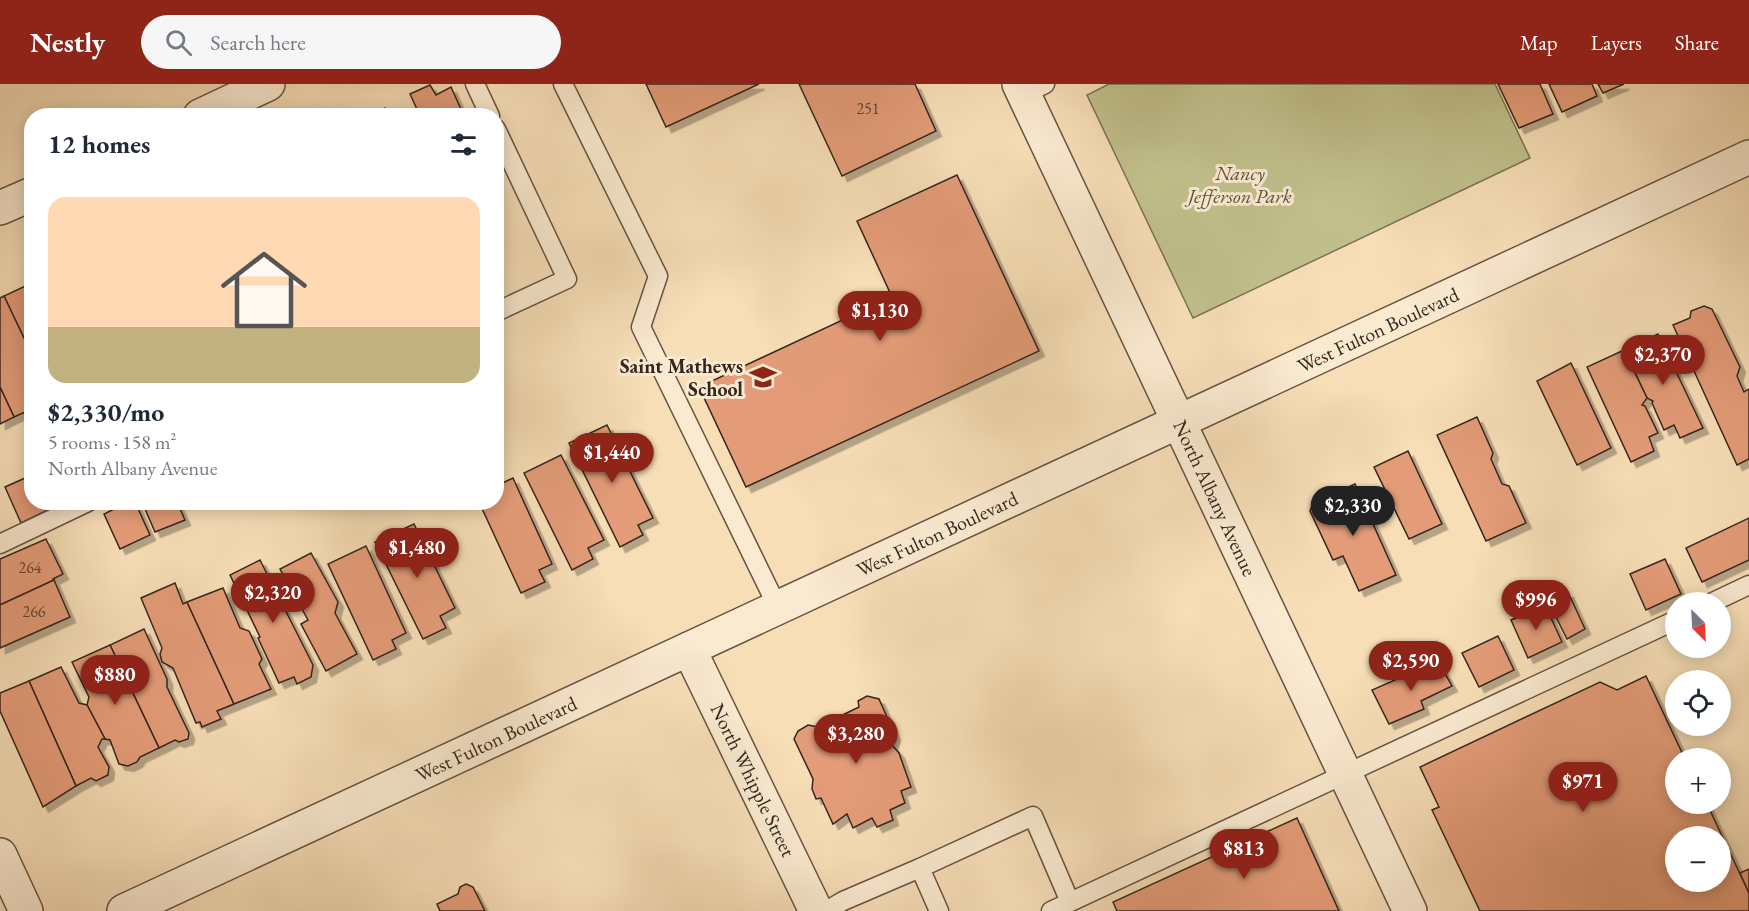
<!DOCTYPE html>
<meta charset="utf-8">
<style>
:root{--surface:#fff;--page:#f6f6f7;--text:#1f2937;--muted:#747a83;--accent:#8f2418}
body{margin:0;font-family:"EB Garamond",serif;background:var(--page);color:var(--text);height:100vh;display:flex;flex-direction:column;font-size:22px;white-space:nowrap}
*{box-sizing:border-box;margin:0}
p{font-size:20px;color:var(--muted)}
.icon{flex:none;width:33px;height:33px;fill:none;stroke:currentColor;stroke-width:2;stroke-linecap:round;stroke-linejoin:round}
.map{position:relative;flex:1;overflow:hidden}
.details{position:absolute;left:24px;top:24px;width:480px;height:402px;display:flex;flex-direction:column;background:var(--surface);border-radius:24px;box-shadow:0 3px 15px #0003}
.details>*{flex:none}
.needle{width:39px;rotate:156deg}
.tools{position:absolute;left:1665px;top:508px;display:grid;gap:12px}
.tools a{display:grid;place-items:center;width:66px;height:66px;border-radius:50%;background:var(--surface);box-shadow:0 3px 15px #0003;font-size:30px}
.price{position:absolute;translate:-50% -51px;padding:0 14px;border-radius:21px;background:var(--accent);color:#fff;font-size:20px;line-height:39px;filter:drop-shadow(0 2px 3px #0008)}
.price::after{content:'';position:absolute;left:50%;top:36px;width:18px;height:14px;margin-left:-9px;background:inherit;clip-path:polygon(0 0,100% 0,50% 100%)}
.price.current{background:#222;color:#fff}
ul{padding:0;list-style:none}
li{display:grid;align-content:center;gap:12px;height:318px;padding:0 24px}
li span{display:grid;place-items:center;height:186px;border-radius:18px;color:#555}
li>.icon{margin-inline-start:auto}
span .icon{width:108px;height:108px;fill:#fffc;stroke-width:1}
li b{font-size:26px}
h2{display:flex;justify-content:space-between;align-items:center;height:72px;padding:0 24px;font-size:26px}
header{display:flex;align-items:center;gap:36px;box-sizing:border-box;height:84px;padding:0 30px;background:var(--accent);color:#fff}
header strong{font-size:28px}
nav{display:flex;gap:33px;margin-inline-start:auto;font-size:21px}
.search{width:420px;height:54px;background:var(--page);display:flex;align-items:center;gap:15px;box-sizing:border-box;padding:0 21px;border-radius:33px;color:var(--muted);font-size:22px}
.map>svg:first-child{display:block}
</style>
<header>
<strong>Nestly</strong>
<div class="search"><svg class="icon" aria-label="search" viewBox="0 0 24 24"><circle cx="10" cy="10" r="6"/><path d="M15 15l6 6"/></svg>Search here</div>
<nav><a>Map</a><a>Layers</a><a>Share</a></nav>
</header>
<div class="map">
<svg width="1749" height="827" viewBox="0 0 1749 827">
<defs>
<filter id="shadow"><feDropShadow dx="5.5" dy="5.5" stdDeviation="0" flood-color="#0004"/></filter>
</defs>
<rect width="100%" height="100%" fill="#f7deb7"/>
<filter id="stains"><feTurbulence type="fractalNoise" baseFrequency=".00333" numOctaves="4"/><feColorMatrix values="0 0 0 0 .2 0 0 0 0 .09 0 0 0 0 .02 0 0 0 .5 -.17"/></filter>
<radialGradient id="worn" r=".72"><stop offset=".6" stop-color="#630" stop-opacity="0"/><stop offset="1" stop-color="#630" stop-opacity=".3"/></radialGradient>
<!-- park -->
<polygon fill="#c1c08c" stroke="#7b7255" stroke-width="1.5" points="1109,0 1495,0 1530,74 1193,234 1087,11"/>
<!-- building -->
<g fill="#e49c78" stroke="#35251e" stroke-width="1.5" fill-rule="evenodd" filter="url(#shadow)">
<polygon points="646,0 759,0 666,43"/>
<polygon points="799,0 915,0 936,47 842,92"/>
<polygon points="1498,0 1540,0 1553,30 1519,44"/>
<polygon points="1549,0 1592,0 1597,12 1562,28"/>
<polygon points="1598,0 1624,0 1603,9"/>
<polygon points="430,1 436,11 451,3 464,32 420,32 410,10"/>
<polygon points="385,24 388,32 368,32"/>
<polygon points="957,91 1039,267 746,403 699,303 892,213 857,137"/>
<polygon points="32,199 32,271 4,212"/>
<polygon points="4,212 32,271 32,325 14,333 0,303 0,214"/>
<polygon points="1704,222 1712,225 1740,283 1737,292 1744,308 1749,305 1749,375 1737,381 1673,241 1690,234 1691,227"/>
<polygon points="1658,250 1703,344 1680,354 1674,341 1664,346 1652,319 1653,317 1647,314 1624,266"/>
<polygon points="1624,266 1647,314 1642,321 1645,322 1658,349 1649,353 1654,367 1631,378 1587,283"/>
<polygon points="1571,279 1611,364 1577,381 1537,297"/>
<polygon points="0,303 14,333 0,340"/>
<polygon points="1477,333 1493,369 1491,375 1502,400 1509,402 1526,439 1486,457 1437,351"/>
<polygon points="607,341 653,434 638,441 643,451 620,463 569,359"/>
<polygon points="1408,367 1442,440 1409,455 1374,383"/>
<polygon points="561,371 604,456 588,464 593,475 572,486 524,389"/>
<polygon points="32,391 32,418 49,418 52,424 21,439 5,403"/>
<polygon points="513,394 552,480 539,486 545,498 521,509 479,418 496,418 496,402"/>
<polygon points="1355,400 1396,491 1359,507 1343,472 1333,476 1310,427 1313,419"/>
<polygon points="128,418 135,418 150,451 120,465 104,430"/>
<polygon points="142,418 177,418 185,436 155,448"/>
<polygon points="1749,434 1749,476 1702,498 1686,464"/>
<polygon points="414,440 455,524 440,532 446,544 423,555 375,458"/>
<polygon points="46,455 63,490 53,495 54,496 0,521 0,475"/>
<polygon points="366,462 406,549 392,556 396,565 373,576 328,480"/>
<polygon points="311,469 338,518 335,529 357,570 326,587 301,540 308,536 280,485"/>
<polygon points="1665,475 1681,510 1646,526 1630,490"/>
<polygon points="260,476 313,581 311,593 297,600 294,593 279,599 258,554 260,553 230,491"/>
<polygon points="54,496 70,533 0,564 0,521"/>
<polygon points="175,499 183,520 187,518 234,620 217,627 221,635 202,643 200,638 196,639 173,584 162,578 160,570 162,564 141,514"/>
<polygon points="223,504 240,544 249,547 262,575 259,580 271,605 234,620 187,518"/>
<polygon points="1568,508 1585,545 1567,555 1548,517"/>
<polygon points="1545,521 1562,558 1528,574 1511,536"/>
<polygon points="144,545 167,595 167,603 189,649 188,655 179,658 175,656 159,664 110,561"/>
<polygon points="1498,552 1514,586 1479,603 1462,569"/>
<polygon points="110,561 159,664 140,673 137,678 128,682 119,680 110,656 105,655 87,621 89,613 72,578"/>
<polygon points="1438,577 1452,602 1421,617 1424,625 1389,640 1372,606"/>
<polygon points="61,583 79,619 87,621 105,655 102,655 98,663 109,683 108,691 96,697 91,694 76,702 29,597"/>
<path d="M 1646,592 L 1685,675 L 1676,675 L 1676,720 L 1707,720 L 1749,809 L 1749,827 L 1480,827 L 1432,726 L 1439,723 L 1420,683 L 1600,598 L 1617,606 ZM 1676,753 L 1720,753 L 1720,798 L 1676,798 Z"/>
<polygon points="29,597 76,702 43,723 0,627 0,609"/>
<polygon points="867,612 879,615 895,651 892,661 899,669 911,703 901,707 905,719 890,726 893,736 877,743 872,734 853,744 847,730 833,740 821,714 816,715 812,705 813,695 794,655 798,647 808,641 818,643 859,623 858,617"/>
<polygon points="1297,734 1339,827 1117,827 1113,818"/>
<polygon points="1749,785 1749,809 1740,789"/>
<polygon points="466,800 473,803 485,827 440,827 437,820 458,810 460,803"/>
</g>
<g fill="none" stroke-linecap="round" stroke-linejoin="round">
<defs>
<g id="service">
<polyline points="475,0 490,32"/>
<polyline points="563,0 658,192 641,243 778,524"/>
<polyline points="1024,10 1045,0"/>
<polyline points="496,45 567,195 496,228"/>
<polyline points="0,460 88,418"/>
<polyline points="1711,519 1749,501"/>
<polyline points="920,784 939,827"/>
<polyline points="826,827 843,817 920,784 1033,732 1070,818"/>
<polyline points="1051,827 1676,536"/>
</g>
<g id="minor">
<polyline points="1019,0 1410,827"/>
<polyline points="200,32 268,0"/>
<polyline points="0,124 32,110"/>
<polyline points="689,565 816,827"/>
</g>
<g id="tertiary">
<polyline points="0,771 26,827"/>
<polyline points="124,827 1749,73"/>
</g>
</defs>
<!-- service casing -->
<use href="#service" stroke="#665344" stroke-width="21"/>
<!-- minor casing -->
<use href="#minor" stroke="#665344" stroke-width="36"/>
<!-- tertiary casing -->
<use href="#tertiary" stroke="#665344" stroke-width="36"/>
<!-- service -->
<use href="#service" stroke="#faead0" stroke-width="18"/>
<!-- minor -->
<use href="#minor" stroke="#faead0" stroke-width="33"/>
<!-- tertiary -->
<use href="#tertiary" stroke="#faead0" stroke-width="33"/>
</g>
<!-- icons -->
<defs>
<symbol id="school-bare" viewBox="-9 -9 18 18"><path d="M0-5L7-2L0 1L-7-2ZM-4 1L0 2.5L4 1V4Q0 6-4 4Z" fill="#8f2418" stroke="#faead0" stroke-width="2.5" paint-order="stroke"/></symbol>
</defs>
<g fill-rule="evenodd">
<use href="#school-bare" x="744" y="274" width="38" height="38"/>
</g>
<g text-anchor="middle" stroke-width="6" stroke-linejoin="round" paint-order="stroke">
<!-- number labels -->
<g font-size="16" fill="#614334">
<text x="868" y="30">251</text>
<text x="30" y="489">264</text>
<text x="34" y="533">266</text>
</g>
<!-- park labels -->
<g font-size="20" font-style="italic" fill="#584c3a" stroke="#faead0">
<text x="1240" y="96">Nancy<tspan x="1240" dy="23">Jefferson Park</tspan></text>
</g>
<!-- street labels -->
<g font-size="20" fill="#35251e" stroke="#faead0">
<text transform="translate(1378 246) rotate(-25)" y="7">West Fulton Boulevard</text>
<text transform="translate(1215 414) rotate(65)" y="7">North Albany Avenue</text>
<text transform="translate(937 450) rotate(-25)" y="7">West Fulton Boulevard</text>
<text transform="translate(496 655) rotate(-25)" y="7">West Fulton Boulevard</text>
<text transform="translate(753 696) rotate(64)" y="7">North Whipple Street</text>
</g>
<!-- poi labels -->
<g font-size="20" font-weight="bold" fill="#35251e" stroke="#faead0" text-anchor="end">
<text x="743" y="289">Saint Mathews<tspan x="743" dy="23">School</tspan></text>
</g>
</g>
<rect width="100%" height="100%" filter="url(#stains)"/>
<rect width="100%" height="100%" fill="url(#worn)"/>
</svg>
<div class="tools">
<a><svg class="needle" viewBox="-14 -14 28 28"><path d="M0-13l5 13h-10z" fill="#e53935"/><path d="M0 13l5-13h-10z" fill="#747a83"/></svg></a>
<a><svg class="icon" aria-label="locate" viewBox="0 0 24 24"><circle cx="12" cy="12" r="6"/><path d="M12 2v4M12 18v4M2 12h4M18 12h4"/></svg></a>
<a>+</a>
<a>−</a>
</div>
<b class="price" style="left:880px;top:258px">$1,130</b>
<b class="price" style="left:1663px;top:302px">$2,370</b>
<b class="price" style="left:612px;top:400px">$1,440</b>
<b class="price current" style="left:1353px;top:453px">$2,330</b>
<b class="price" style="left:417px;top:495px">$1,480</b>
<b class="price" style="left:273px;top:540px">$2,320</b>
<b class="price" style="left:1536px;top:547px">$996</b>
<b class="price" style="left:1411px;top:608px">$2,590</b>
<b class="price" style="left:115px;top:622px">$880</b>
<b class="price" style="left:856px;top:681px">$3,280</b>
<b class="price" style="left:1583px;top:729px">$971</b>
<b class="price" style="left:1244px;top:796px">$813</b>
<section class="details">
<h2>12 homes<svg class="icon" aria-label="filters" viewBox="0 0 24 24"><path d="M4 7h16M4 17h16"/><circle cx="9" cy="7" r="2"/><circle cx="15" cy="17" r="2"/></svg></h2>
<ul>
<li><span style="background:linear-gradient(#ffd9b3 70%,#c2b280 0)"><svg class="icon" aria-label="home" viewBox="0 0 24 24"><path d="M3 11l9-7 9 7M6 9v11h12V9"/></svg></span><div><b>$2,330/mo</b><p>5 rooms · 158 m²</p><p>North Albany Avenue</p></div></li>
</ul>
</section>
</div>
